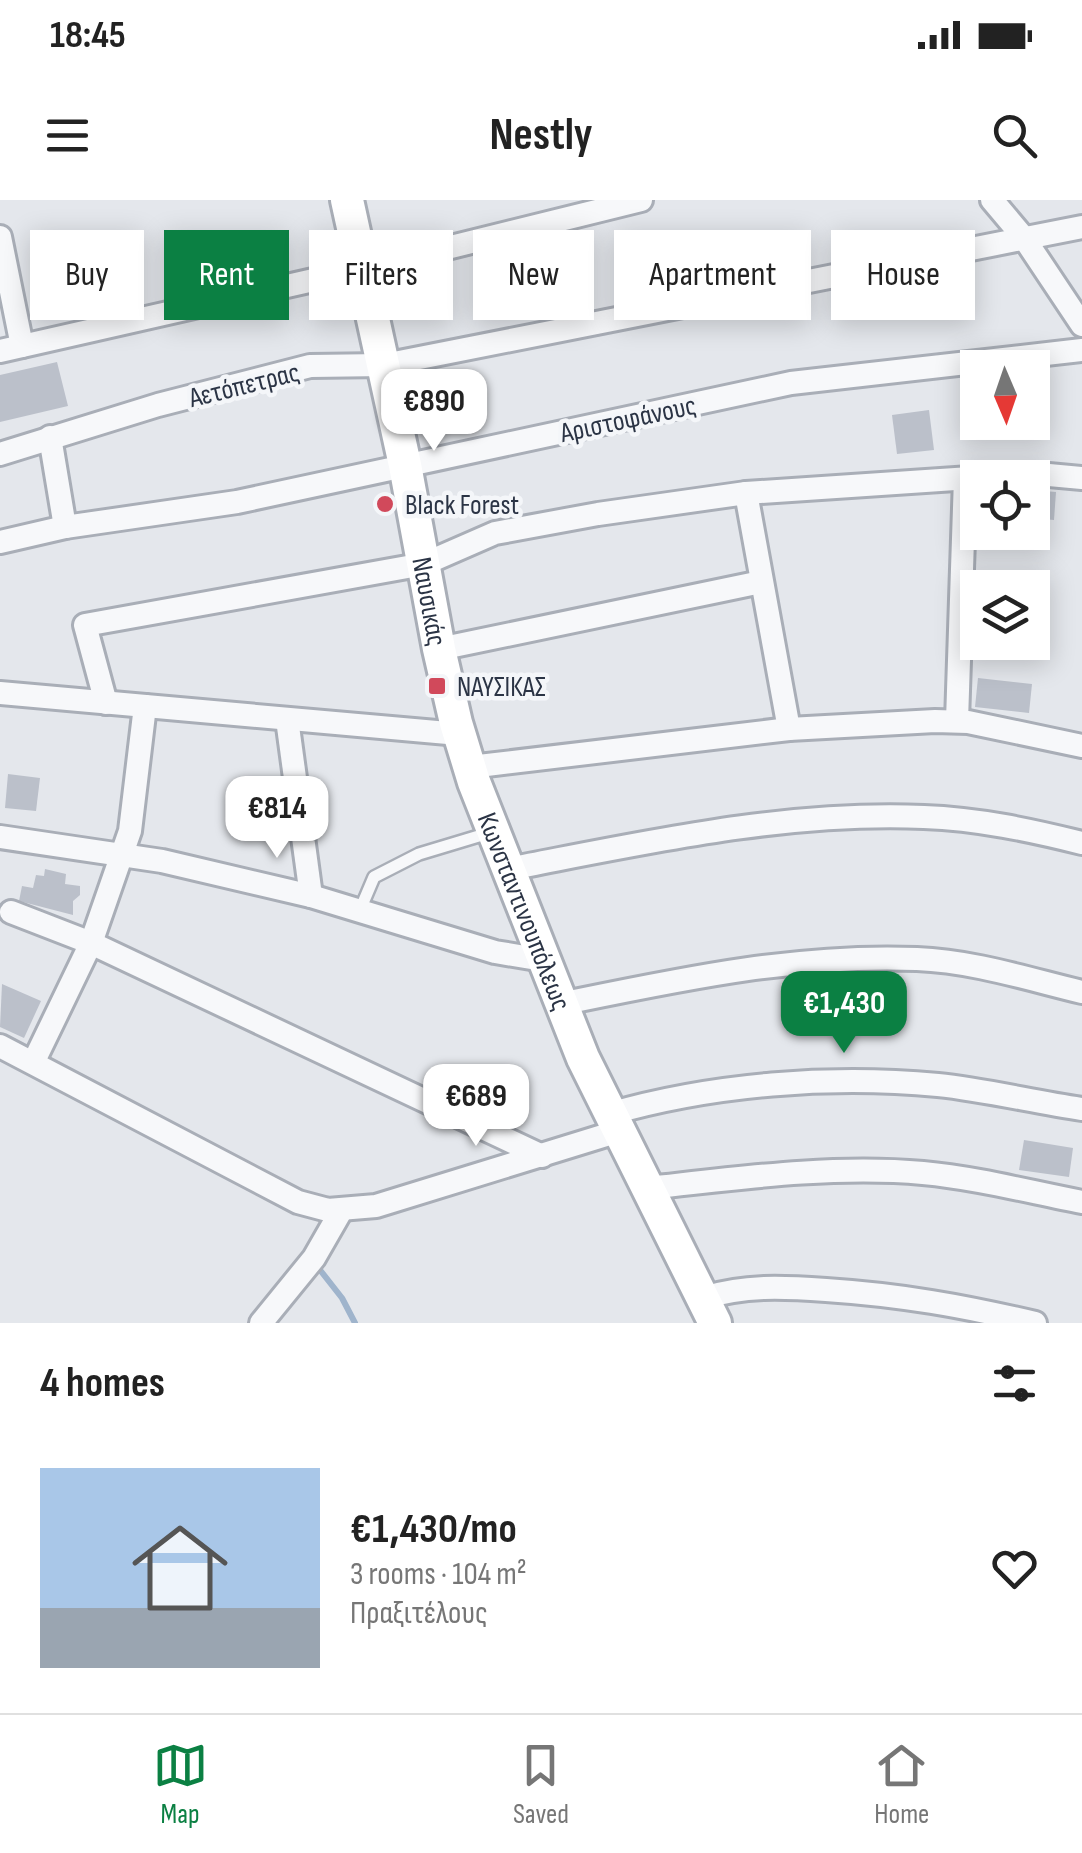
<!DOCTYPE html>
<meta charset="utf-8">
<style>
:root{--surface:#fff;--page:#f2f2f2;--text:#222;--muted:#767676;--line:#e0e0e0;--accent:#0b8043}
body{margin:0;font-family:"Sofia Sans Condensed",sans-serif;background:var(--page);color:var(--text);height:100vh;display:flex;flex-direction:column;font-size:38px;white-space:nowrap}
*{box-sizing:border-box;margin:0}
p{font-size:32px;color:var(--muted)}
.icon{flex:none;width:55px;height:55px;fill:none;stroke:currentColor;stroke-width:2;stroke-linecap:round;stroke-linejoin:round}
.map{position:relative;height:1123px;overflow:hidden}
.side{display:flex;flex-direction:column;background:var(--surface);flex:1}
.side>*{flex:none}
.banner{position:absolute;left:30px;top:30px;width:1022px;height:90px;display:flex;gap:20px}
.needle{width:65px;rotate:178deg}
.fabs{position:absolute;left:960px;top:150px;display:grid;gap:20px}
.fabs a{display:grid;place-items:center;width:90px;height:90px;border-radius:0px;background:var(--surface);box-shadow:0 5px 25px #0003;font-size:50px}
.price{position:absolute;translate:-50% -85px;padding:0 22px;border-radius:20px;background:#fff;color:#222;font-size:32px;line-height:65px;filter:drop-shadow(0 2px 5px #0008)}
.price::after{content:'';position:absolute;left:50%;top:60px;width:30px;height:22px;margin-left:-15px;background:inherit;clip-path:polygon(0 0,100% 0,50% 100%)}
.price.current{background:var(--accent);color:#fff}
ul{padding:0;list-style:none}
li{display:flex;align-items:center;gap:30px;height:250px;padding:0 40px}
li span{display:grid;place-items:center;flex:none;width:280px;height:200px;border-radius:0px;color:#555}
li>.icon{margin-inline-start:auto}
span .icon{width:120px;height:120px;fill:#fffc;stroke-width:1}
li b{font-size:42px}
h2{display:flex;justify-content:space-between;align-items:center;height:120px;padding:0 40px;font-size:42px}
.chip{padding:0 35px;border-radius:0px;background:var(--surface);box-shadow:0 5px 25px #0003;font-size:35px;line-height:90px}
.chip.current{background:var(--accent);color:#fff}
.status{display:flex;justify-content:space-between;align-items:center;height:70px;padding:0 50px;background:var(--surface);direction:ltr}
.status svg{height:28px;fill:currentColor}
header{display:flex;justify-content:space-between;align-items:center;height:130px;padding:0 40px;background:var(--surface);font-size:45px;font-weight:700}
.menu{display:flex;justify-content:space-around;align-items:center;height:140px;border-top:2px solid var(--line);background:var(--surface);font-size:28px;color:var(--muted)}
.menu a{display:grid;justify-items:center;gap:5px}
.menu .current{color:var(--accent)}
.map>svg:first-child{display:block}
</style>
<div class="status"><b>18:45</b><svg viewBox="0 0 49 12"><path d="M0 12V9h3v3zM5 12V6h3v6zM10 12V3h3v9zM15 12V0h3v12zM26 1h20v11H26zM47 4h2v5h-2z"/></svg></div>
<header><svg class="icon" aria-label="menu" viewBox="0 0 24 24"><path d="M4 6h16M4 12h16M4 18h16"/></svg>Nestly<svg class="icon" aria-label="search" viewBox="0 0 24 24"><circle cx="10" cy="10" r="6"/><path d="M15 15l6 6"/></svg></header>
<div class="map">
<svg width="1082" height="1123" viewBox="0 0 1082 1123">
<rect width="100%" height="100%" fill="#e4e7ec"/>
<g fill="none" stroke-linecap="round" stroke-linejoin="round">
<!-- stream -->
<polyline stroke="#9fb4cc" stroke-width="6" points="320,1070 342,1098 355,1123"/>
</g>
<!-- building -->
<g fill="#bbc0ca">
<polygon points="57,162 68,206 0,222 0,175"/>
<polygon points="929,210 934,250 897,254 892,215"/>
<polygon points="1032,290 1056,292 1054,320 1032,318"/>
<polygon points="978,478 1032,484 1029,513 975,507"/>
<polygon points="8,574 40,578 36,611 5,608"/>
<polygon points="45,669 66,674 65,684 80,686 80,695 73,701 73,715 19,701 22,686 33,688 36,675 44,676"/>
<polygon points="2,784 41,801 24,838 0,827"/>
<polygon points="1024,940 1073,948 1069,977 1019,970"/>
</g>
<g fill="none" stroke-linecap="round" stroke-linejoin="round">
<defs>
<polyline id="lane" points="360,710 374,677 419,654 492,632"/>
<g id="street">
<polyline points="992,0 1024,38 1082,125"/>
<polyline points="0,37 22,146"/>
<polyline points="0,151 362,69 641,0"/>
<polyline points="50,237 65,327"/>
<polyline points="0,254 158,205 310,166 384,165 1082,27"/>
<polyline points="746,293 789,529"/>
<polyline points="0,342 65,327 237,302 791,183 1082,150"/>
<polyline points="439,449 761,382"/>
<polyline points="0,493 459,534"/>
<polyline points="106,503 85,425 424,364 495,333 598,314 746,293 1000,276 1038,274 1082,278"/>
<polyline points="287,519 311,696"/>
<polyline points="957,521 965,278"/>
<polyline points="470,567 789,529 935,521 968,522 1082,546"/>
<polyline points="0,637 162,661 311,696 495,752 543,760"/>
<path d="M 508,669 C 644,643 784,611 924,617 C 978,619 1030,630 1082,643"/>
<polyline points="11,712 91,743 542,956"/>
<path d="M 560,804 C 677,780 796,754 917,759 C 972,761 1028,779 1082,792"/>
<polyline points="0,846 298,1002 328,1010 376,1006 619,931"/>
<polyline points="34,861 91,743 130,631 145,506"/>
<path d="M 609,914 C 713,884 830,875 938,885 C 986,890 1034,902 1082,909"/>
<path d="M 648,988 C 739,978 832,965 923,973 C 977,978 1030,992 1082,1002"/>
<path d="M 703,1098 C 745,1085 783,1087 826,1090 C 901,1095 963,1106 1035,1123"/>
<polyline points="261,1123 314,1058 341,1011"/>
</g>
<g id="secondary">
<path id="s1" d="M 347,0 L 405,265 L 439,449 L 456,523 L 474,582 L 583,858 L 715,1123"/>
</g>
</defs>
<!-- lane casing -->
<use href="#lane" stroke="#a9aeb7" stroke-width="16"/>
<!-- street casing -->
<use href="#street" stroke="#a9aeb7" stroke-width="28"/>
<!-- secondary casing -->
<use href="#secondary" stroke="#a9aeb7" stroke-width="38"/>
<!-- lane -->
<use href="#lane" stroke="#f7f8fa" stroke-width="11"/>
<!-- street -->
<use href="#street" stroke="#f7f8fa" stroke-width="22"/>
<!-- secondary -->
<use href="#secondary" stroke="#fff" stroke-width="32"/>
</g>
<!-- markers -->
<g fill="#d1495b" stroke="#f4f6f9" stroke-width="4">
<circle cx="385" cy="304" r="10"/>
<rect x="427" y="476" width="20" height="20" rx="5"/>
</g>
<g text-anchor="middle" stroke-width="9" stroke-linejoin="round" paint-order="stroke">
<!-- street labels -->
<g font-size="28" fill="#2b3445" stroke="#f4f6f9">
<text transform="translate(244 184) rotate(-14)" y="10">Αετόπετρας</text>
<text transform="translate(628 218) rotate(-12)" y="10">Αριστοφάνους</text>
<text dy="10" stroke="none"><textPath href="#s1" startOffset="410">Ναυσικάς</textPath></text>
<text dy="10" stroke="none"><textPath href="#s1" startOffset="735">Κωνσταντινουπόλεως</textPath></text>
</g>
<!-- poi labels -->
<g font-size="28" fill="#2b3445" stroke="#f4f6f9" text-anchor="start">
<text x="405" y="314">Black Forest</text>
<text x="457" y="496">ΝΑΥΣΙΚΑΣ</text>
</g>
</g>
</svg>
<div class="fabs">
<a><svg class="needle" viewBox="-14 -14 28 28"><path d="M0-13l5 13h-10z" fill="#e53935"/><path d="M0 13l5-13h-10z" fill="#767676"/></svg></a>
<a><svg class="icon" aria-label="locate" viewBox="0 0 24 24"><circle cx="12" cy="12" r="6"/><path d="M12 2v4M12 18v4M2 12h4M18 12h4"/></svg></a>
<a><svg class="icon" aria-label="layers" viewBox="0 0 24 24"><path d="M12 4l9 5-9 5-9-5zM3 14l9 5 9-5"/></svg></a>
</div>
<b class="price" style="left:434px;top:254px">€890</b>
<b class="price" style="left:277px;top:661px">€814</b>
<b class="price current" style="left:844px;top:856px">€1,430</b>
<b class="price" style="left:476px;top:949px">€689</b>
<div class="banner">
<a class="chip">Buy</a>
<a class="chip current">Rent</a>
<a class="chip">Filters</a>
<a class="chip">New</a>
<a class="chip">Apartment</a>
<a class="chip">House</a>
</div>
</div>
<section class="side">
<h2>4 homes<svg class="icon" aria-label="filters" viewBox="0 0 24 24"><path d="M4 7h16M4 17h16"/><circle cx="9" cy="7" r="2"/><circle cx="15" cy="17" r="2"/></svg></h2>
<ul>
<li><span style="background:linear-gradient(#a9c7e8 70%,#9aa5b1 0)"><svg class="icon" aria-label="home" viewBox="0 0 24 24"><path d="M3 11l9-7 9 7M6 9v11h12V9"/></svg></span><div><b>€1,430/mo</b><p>3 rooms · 104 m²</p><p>Πραξιτέλους</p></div><svg class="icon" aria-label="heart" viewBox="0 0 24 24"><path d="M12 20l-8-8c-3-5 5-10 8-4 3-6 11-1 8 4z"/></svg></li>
</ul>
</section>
<nav class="menu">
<a class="current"><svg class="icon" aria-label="map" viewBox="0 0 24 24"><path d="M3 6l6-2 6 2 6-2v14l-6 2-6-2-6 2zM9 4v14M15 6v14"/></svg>Map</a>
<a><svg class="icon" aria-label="saved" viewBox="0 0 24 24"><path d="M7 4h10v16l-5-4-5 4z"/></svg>Saved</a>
<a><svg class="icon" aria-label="home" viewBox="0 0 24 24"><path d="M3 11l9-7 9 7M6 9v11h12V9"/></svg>Home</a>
</nav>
